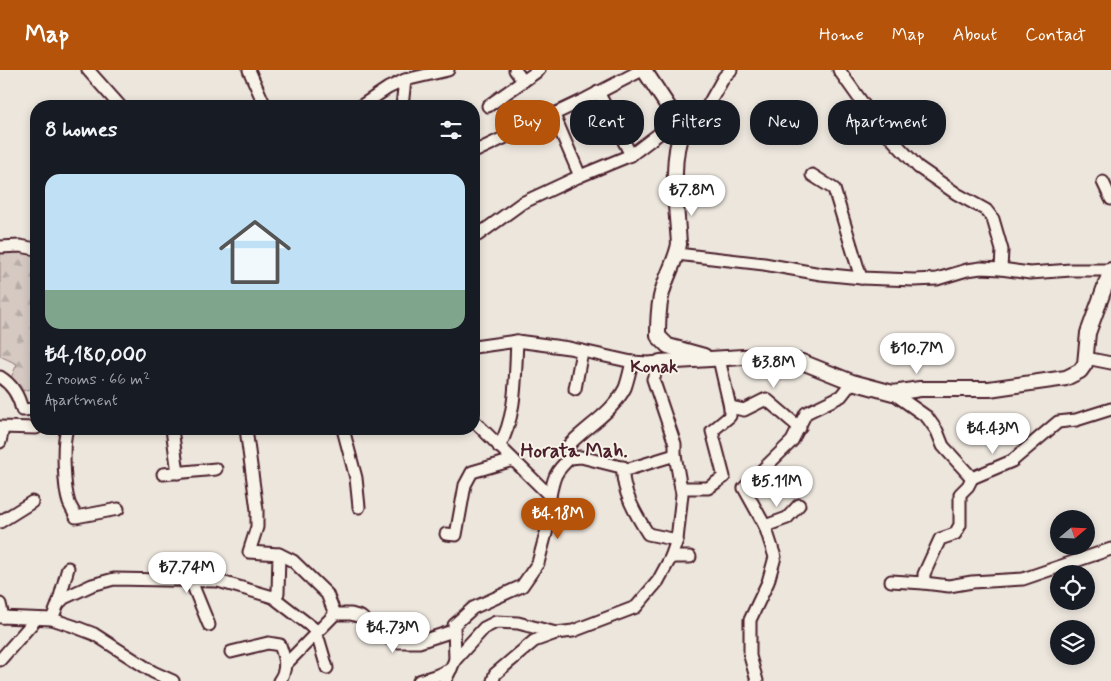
<!DOCTYPE html>
<meta charset="utf-8">
<style>
:root{--surface:#171b24;--page:#20242c;--text:#f1f3f6;--muted:#9ea1a6;--accent:#b45309}
body{margin:0;font-family:Mynerve,sans-serif;background:var(--page);color:var(--text);height:100vh;display:flex;flex-direction:column;font-size:19px;white-space:nowrap}
*{box-sizing:border-box;margin:0}
p{font-size:16px;color:var(--muted)}
.icon{flex:none;width:28px;height:28px;fill:none;stroke:currentColor;stroke-width:2;stroke-linecap:round;stroke-linejoin:round}
.map{position:relative;flex:1;overflow:hidden}
.panel{position:absolute;left:30px;top:30px;width:450px;height:335px;display:flex;flex-direction:column;background:var(--surface);border-radius:20px;box-shadow:0 2px 8px #0003}
.panel>*{flex:none}
.top-card{position:absolute;left:495px;top:30px;width:475px;height:45px;display:flex;gap:10px}
.needle{width:32px;rotate:71deg}
.fabs{position:absolute;left:1050px;top:440px;display:grid;gap:10px}
.fabs a{display:grid;place-items:center;width:45px;height:45px;border-radius:50%;background:var(--surface);box-shadow:0 2px 8px #0003;font-size:25px}
.price{position:absolute;translate:-50% -42px;padding:0 11px;border-radius:18px;background:#fff;color:#222;font-size:16px;line-height:32px;filter:drop-shadow(0 1px 2px #0008)}
.price::after{content:'';position:absolute;left:50%;top:30px;width:15px;height:11px;margin-left:-8px;background:inherit;clip-path:polygon(0 0,100% 0,50% 100%)}
.price.current{background:var(--accent);color:#fff}
ul{padding:0;list-style:none}
li{display:grid;align-content:center;gap:10px;height:265px;padding:0 15px}
li span{display:grid;place-items:center;height:155px;border-radius:15px;color:#555}
li>.icon{margin-inline-start:auto}
span .icon{width:90px;height:90px;fill:#fffc;stroke-width:1}
li b{font-size:21px}
h2{display:flex;justify-content:space-between;align-items:center;height:60px;padding:0 15px;font-size:21px}
.chip{padding:0 18px;border-radius:20px;background:var(--surface);box-shadow:0 2px 8px #0003;font-size:18px;line-height:45px}
.chip.current{background:var(--accent);color:#fff}
header{display:flex;align-items:center;gap:30px;box-sizing:border-box;height:70px;padding:0 25px;background:var(--accent);color:#fff}
header strong{font-size:24px}
nav{display:flex;gap:28px;margin-inline-start:auto;font-size:18px}
.map>svg:first-child{display:block}
</style>
<header>
<strong>Map</strong>
<nav><a>Home</a><a>Map</a><a>About</a><a>Contact</a></nav>
</header>
<div class="map">
<svg width="1111" height="611" viewBox="0 0 1111 611">
<defs>
<pattern id="forest-firs" width="22" height="20" patternUnits="userSpaceOnUse" patternTransform="scale(1.25)"><rect width="22" height="20" fill="#d5c9c2"/><path d="M5 1l3.5 6h-7zM16 11l3.5 6h-7z" fill="#b8aca7"/></pattern>
</defs>
<rect width="100%" height="100%" fill="#ece6dd"/>
<filter id="ink" filterUnits="userSpaceOnUse"><feTurbulence type="fractalNoise" baseFrequency=".02" numOctaves="2"/><feDisplacementMap in="SourceGraphic" scale="10" xChannelSelector="R" yChannelSelector="G"/><feConvolveMatrix kernelMatrix="1 2 1 2 8 2 1 2 1" color-interpolation-filters="sRGB"/></filter>
<g filter="url(#ink)">
<!-- forest -->
<polygon fill="url(#forest-firs)" stroke="#907476" points="20,181 36,184 36,318 21,321 11,308 17,294 0,286 0,182"/>
<g fill="none" stroke-linecap="round" stroke-linejoin="round">
<defs>
<g id="minor">
<polyline points="88,0 120,36"/>
<polyline points="249,0 265,36"/>
<polyline points="515,0 523,11"/>
<polyline points="839,0 876,52 918,97 957,124 986,140 993,149 1002,180 1001,199"/>
<polyline points="598,22 631,85"/>
<polyline points="361,36 388,18 405,10 448,0"/>
<polyline points="402,36 405,10"/>
<polyline points="488,36 539,0"/>
<polyline points="553,43 580,106"/>
<polyline points="474,82 586,29 642,0"/>
<polyline points="812,105 834,119 861,208"/>
<polyline points="1103,112 1111,129"/>
<polyline points="474,164 478,165 522,133 580,106 631,85 668,57 674,55 683,59 707,37 724,7 731,0"/>
<polyline points="0,177 20,176 36,179"/>
<polyline points="677,184 764,194 821,204 861,208 914,210 937,209 967,200 981,198 1001,199 1030,203 1071,200 1110,200"/>
<polyline points="474,277 517,271 569,278 632,292 648,293 660,292"/>
<polyline points="1086,288 1111,293"/>
<path d="M 632,292 C 630,300 628,310 625,318 C 612,343 587,356 568,376 L 570,388 L 581,387 L 629,399 L 675,385"/>
<path d="M 0,307 C 13,315 19,326 22,340 L 36,339"/>
<polyline points="575,319 582,281"/>
<polyline points="893,323 927,347 937,361 943,376 972,408 1012,391 1058,352 1076,350 1111,339"/>
<polyline points="730,337 744,340 766,329 800,358"/>
<polyline points="0,357 36,358"/>
<path d="M 67,359 C 62,373 64,418 69,433 C 71,438 74,442 76,447 L 118,439"/>
<polyline points="172,359 178,403"/>
<polyline points="246,359 257,440 257,457 249,482 279,484 278,523 273,527"/>
<polyline points="343,359 356,408 359,437"/>
<polyline points="0,372 3,358"/>
<path d="M 499,377 C 517,345 515,306 517,271"/>
<path d="M 623,397 C 621,420 636,445 648,464 L 677,470"/>
<polyline points="163,404 216,399"/>
<polyline points="681,418 708,418 724,407 712,361 730,346 730,337 719,289"/>
<path d="M 550,426 C 554,406 555,402 570,388"/>
<polyline points="0,452 32,432"/>
<polyline points="765,456 787,448 799,435"/>
<polyline points="446,464 456,465 465,415 472,402 513,390"/>
<polyline points="279,484 293,491 327,524 335,544 285,595"/>
<polyline points="671,487 690,487"/>
<polyline points="191,511 209,555"/>
<polyline points="891,511 924,513 924,504 940,469 955,464 960,455 960,424 968,416 972,408"/>
<polyline points="924,513 949,516 972,512 1023,509 1111,479"/>
<polyline points="0,534 3,547"/>
<polyline points="58,534 68,498"/>
<polyline points="335,544 351,544 361,547 384,566 398,572 419,572 453,561"/>
<polyline points="0,547 52,549 73,556 94,564 153,602 173,611"/>
<polyline points="52,549 58,534 64,528 92,515 114,509 218,511 273,527 317,561"/>
<polyline points="314,565 319,571 327,598"/>
<path d="M 231,582 L 268,573 L 280,575 C 285,589 288,599 279,611"/>
<polyline points="0,590 36,549"/>
<polyline points="455,590 454,555 473,538 522,516 538,493 549,452 550,426 474,351"/>
<polyline points="419,611 435,606 451,599"/>
<polyline points="445,611 455,590 484,558 496,552 518,553 556,563 573,561 636,537 658,511 671,487 677,470 682,424 675,385 675,374 653,309 660,292"/>
<polyline points="493,611 495,604 534,571 556,563"/>
<polyline points="757,611 750,586 750,550 768,512 775,487 765,456 744,418 792,371 806,343 841,326 852,312"/>
</g>
<g id="major">
<path d="M 644,0 L 683,59 C 669,90 677,140 679,174 C 676,191 666,206 662,223 C 658,237 658,252 658,266 L 668,276 L 704,286"/>
<polyline points="660,292 760,286 802,292 852,312 893,323 920,319 989,319 1066,308 1080,301 1085,294 1088,263 1111,200"/>
</g>
</defs>
<!-- minor casing -->
<use href="#minor" stroke="#4a1f2b" stroke-width="15"/>
<!-- major casing -->
<use href="#major" stroke="#4a1f2b" stroke-width="18"/>
<!-- minor -->
<use href="#minor" stroke="#f7f3e8" stroke-width="11"/>
<!-- major -->
<use href="#major" stroke="#f7f3e8" stroke-width="14"/>
</g>
</g>
<g text-anchor="middle" stroke-width="4" stroke-linejoin="round" paint-order="stroke">
<!-- quarter labels -->
<g font-size="18" font-weight="bold" fill="#4a1f2b" stroke="#f7f3e8">
<text x="654" y="302">Konak</text>
</g>
<!-- district labels -->
<g font-size="20" font-weight="bold" fill="#4a1f2b" stroke="#f7f3e8">
<text x="574" y="387">Horata Mah.</text>
</g>
</g>
</svg>
<div class="fabs">
<a><svg class="needle" viewBox="-14 -14 28 28"><path d="M0-13l5 13h-10z" fill="#e53935"/><path d="M0 13l5-13h-10z" fill="#9ea1a6"/></svg></a>
<a><svg class="icon" aria-label="locate" viewBox="0 0 24 24"><circle cx="12" cy="12" r="6"/><path d="M12 2v4M12 18v4M2 12h4M18 12h4"/></svg></a>
<a><svg class="icon" aria-label="layers" viewBox="0 0 24 24"><path d="M12 4l9 5-9 5-9-5zM3 14l9 5 9-5"/></svg></a>
</div>
<b class="price" style="left:692px;top:147px">₺7.8M</b>
<b class="price" style="left:917px;top:305px">₺10.7M</b>
<b class="price" style="left:774px;top:319px">₺3.8M</b>
<b class="price" style="left:993px;top:385px">₺4.43M</b>
<b class="price" style="left:777px;top:438px">₺5.11M</b>
<b class="price current" style="left:558px;top:470px">₺4.18M</b>
<b class="price" style="left:187px;top:524px">₺7.74M</b>
<b class="price" style="left:393px;top:584px">₺4.73M</b>
<div class="top-card">
<a class="chip current">Buy</a>
<a class="chip">Rent</a>
<a class="chip">Filters</a>
<a class="chip">New</a>
<a class="chip">Apartment</a>
</div>
<section class="panel">
<h2>8 homes<svg class="icon" aria-label="filters" viewBox="0 0 24 24"><path d="M4 7h16M4 17h16"/><circle cx="9" cy="7" r="2"/><circle cx="15" cy="17" r="2"/></svg></h2>
<ul>
<li><span style="background:linear-gradient(#bfe0f5 75%,#7fa58c 0)"><svg class="icon" aria-label="home" viewBox="0 0 24 24"><path d="M3 11l9-7 9 7M6 9v11h12V9"/></svg></span><div><b>₺4,180,000</b><p>2 rooms · 66 m²</p><p>Apartment</p></div></li>
</ul>
</section>
</div>
